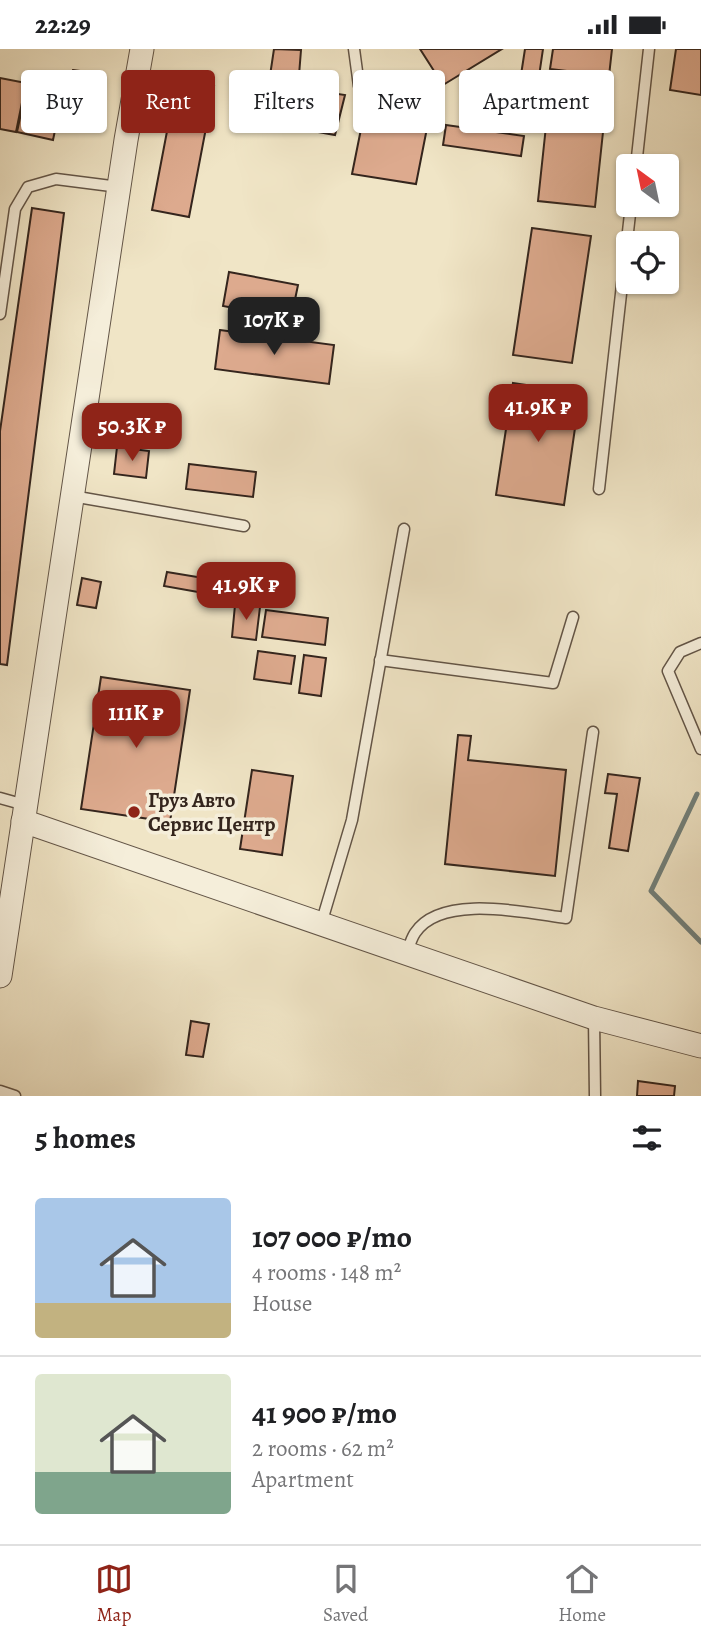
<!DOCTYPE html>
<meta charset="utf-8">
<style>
:root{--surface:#fff;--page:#f2f2f2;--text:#202124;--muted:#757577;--line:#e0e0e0;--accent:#8f2418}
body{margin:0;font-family:Alegreya,serif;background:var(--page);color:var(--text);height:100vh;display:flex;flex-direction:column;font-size:26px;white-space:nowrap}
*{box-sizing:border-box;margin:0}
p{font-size:23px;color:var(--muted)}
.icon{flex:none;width:38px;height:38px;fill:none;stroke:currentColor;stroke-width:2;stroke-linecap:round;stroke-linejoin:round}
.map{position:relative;height:1047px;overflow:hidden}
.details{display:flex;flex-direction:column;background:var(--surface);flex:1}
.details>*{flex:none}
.guide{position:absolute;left:21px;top:21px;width:660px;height:63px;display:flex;gap:14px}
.needle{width:46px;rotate:327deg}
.tools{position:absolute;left:616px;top:105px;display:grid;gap:14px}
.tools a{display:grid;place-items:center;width:63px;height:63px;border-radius:7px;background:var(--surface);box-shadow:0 2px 5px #0004;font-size:35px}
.price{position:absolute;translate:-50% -60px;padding:0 16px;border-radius:14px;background:var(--accent);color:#fff;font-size:23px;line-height:46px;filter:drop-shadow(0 2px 4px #0008)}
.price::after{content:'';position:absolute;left:50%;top:42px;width:21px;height:16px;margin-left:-10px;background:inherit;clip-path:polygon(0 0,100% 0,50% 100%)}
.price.on{background:#222;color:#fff}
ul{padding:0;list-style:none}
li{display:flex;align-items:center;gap:21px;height:175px;padding:0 35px}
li+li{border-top:2px solid var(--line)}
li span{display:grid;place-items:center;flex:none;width:196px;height:140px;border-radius:7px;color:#555}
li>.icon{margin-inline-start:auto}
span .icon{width:84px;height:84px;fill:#fffc;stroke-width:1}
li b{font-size:30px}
h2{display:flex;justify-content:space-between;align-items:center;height:84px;padding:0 35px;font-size:30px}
.chip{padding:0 24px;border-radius:7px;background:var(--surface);box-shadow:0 2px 5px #0004;font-size:24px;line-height:63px}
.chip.on{background:var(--accent);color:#fff}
.status{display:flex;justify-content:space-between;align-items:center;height:49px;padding:0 35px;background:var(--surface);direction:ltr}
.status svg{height:19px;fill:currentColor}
.tab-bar{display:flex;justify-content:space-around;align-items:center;height:98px;border-top:2px solid var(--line);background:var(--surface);font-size:19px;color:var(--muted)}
.tab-bar a{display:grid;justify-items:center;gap:4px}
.tab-bar .on{color:var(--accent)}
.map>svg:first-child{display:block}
</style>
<div class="status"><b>22:29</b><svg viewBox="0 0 49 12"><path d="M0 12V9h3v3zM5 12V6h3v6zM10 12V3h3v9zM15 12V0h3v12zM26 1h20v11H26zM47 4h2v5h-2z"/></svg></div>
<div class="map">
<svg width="701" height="1047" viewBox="0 0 701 1047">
<rect width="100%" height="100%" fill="#f0e5c6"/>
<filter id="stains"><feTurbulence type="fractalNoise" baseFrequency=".00286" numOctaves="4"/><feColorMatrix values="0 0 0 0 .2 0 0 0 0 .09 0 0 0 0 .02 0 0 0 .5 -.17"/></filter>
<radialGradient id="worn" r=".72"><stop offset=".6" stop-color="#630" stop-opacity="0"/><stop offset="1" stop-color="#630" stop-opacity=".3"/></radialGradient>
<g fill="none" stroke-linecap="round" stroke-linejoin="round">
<!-- stream -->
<polyline stroke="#72817c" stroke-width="5" points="697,745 651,842 701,893"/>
</g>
<!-- building -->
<g fill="#ddaa8e" stroke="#34251d" stroke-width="2">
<polygon points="274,0 301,1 298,39 345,46 335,86 263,73"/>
<polygon points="420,0 502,0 443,36"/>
<polygon points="525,0 543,0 534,61 516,58"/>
<polygon points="553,0 612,0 609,27 550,20"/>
<polygon points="676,0 701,0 701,46 670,41"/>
<polygon points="73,21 88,23 80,73 64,70"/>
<polygon points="552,21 609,27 595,158 538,152"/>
<polygon points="0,29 26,34 16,83 0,80"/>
<polygon points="177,30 214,37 189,168 152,161"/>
<polygon points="27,36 63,43 53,91 17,83"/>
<polygon points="365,60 428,74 416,135 352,125"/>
<polygon points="446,76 524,87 521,107 443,96"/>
<polygon points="32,159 64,164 7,616 0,615 0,382"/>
<polygon points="532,179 591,187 572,314 513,306"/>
<polygon points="229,223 298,236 291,270 223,257"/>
<polygon points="220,281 334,296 329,335 215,320"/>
<polygon points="513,334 580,344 564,456 496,446"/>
<polygon points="117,398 149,402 146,429 114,425"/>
<polygon points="189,415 256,423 253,448 186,440"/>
<polygon points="167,523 252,537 249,552 164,537"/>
<polygon points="82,529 101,533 96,559 77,556"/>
<polygon points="235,556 260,558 256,591 232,588"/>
<polygon points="266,561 328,569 325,596 262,588"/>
<polygon points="258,602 295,607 291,635 254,630"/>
<polygon points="304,606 326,609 321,647 299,644"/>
<polygon points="101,628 190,641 170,773 81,760"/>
<polygon points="458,686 471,687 468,711 566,721 555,827 445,815"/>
<polygon points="252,721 293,727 282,806 240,800"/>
<polygon points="608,725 640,729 628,802 609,799 617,745 605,744"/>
<polygon points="191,972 209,975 203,1008 186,1006"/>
<polygon points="638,1032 675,1037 674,1047 637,1047"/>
</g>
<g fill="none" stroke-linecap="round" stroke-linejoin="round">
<defs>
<g id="service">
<polyline points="354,0 359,37"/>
<polyline points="636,117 649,0"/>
<polyline points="0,265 15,160 28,138 56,130 119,138"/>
<polyline points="599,440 631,156"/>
<polyline points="72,447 244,477"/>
<polyline points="701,594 680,603 668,622 701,700"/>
<polyline points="380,611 553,634 573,568"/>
<polyline points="0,749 25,756"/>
<polyline points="321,875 352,771 404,480"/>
<path d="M 407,904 C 409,898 411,890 415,884 C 441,844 527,864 566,869 L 593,683"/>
<polyline points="594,969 595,1047"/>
<polyline points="0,1042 15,1047"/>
</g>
<g id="minor">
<polyline points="23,772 594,969 701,997"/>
<polyline points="0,927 126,91 142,0"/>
</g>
</defs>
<!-- service casing -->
<use href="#service" stroke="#635547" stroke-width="13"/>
<!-- minor casing -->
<use href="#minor" stroke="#635547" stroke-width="25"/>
<!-- service -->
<use href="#service" stroke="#f5eeda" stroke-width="10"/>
<!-- minor -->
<use href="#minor" stroke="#f5eeda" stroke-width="23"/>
</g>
<!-- markers -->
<circle fill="#8f2418" stroke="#f5eeda" stroke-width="2.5" cx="134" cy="763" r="7"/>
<g text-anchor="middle" stroke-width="7" stroke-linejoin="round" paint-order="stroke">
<!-- poi labels -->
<g font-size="21" font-weight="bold" fill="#34251d" stroke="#f5eeda" text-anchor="start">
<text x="148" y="758">Груз Авто<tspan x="148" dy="24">Сервис Центр</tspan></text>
</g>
</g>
<rect width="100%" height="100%" filter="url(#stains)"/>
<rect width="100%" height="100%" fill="url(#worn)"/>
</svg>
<div class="tools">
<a><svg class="needle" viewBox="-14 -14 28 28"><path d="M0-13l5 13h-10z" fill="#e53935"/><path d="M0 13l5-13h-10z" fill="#757577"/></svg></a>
<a><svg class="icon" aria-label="locate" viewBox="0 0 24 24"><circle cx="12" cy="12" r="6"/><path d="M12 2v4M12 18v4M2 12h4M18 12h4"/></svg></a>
</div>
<b class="price on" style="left:274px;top:308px">107K ₽</b>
<b class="price" style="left:538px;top:395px">41.9K ₽</b>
<b class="price" style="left:132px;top:414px">50.3K ₽</b>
<b class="price" style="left:246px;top:573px">41.9K ₽</b>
<b class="price" style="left:136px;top:701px">111K ₽</b>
<div class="guide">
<a class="chip">Buy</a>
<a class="chip on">Rent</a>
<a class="chip">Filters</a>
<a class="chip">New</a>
<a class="chip">Apartment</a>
</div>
</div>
<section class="details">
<h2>5 homes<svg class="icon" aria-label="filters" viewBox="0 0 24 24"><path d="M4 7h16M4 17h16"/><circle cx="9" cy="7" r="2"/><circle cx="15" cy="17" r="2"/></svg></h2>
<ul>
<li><span style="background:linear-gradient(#a9c7e8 75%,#c2b280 0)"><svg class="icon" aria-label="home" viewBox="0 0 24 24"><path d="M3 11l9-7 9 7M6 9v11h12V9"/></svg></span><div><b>107 000 ₽/mo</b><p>4 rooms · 148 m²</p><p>House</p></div></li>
<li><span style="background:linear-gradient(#dfe7d0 70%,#7fa58c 0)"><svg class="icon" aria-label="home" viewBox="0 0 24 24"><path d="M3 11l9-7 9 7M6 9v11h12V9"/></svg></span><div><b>41 900 ₽/mo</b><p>2 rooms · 62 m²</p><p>Apartment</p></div></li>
</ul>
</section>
<nav class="tab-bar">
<a class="on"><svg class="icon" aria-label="map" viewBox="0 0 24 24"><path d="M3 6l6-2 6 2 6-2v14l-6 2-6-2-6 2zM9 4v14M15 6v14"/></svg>Map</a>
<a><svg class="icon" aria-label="saved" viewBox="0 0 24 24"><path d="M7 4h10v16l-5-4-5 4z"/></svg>Saved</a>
<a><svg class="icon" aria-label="home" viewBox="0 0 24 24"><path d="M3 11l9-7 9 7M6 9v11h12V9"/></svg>Home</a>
</nav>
